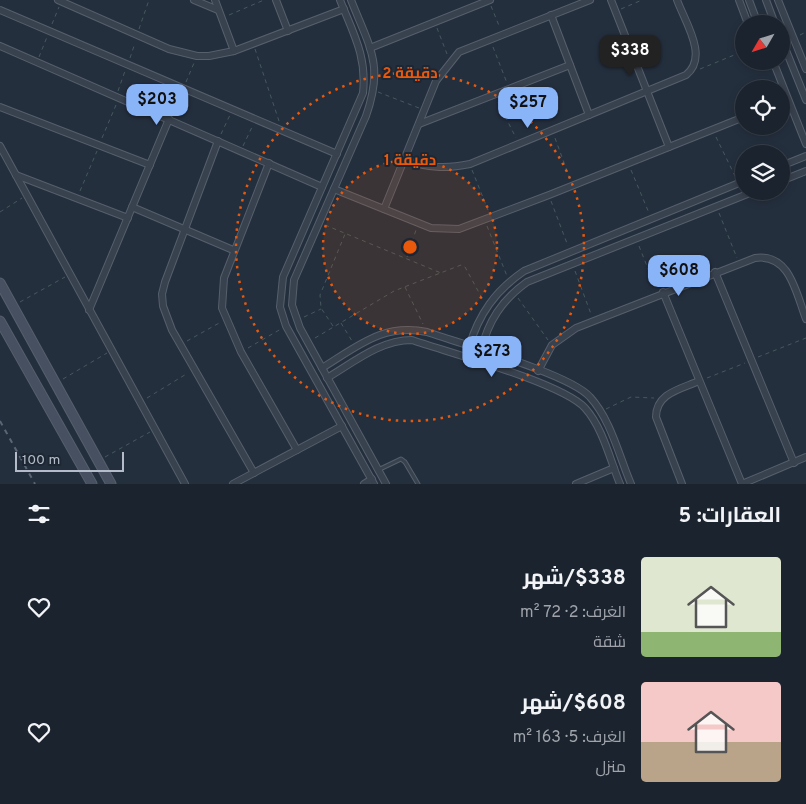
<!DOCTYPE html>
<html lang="ar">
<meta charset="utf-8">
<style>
:root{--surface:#1b232e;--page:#282f3a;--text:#f1f3f6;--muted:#a0a4aa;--line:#39404a;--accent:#8ab4f8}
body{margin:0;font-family:Overpass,Cairo,sans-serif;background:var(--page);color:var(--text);direction:rtl;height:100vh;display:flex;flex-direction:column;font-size:19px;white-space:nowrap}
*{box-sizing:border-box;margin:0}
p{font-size:16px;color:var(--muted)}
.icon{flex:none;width:28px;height:28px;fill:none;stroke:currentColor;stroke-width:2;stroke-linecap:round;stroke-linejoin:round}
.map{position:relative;height:484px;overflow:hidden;direction:ltr}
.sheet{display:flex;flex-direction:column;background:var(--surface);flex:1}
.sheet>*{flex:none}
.needle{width:32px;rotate:231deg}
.buttons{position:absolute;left:735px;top:15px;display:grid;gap:10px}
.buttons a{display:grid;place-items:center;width:55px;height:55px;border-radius:50%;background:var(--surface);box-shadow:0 2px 8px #0003,0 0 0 1px var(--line);font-size:25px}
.scale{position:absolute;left:15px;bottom:12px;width:109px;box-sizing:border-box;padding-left:5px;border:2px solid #b4bcc9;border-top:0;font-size:14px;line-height:18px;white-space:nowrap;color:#b4bcc9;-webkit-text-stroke:4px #1d2633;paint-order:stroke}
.price{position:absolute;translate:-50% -42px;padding:0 11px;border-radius:10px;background:var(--accent);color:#111;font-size:16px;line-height:32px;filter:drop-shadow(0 1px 2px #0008)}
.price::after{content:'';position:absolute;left:50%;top:30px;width:15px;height:11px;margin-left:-8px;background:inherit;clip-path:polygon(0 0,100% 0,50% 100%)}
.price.on{background:#222;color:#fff}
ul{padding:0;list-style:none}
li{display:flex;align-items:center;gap:15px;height:125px;padding:0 25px}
li span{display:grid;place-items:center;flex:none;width:140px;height:100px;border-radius:5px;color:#555}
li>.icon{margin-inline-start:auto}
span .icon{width:60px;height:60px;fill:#fffc;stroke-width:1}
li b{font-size:21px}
h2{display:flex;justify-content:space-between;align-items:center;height:60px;padding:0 25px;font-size:21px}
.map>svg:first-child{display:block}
</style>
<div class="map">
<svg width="806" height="484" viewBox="0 0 806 484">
<rect width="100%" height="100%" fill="#242f3e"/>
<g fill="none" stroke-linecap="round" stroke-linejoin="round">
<defs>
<polyline id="lane" points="378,470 401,459 405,462 418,484"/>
<g id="street">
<polyline points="58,0 169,49 197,56 209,56 234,51 344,9"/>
<polyline points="194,0 218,10"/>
<polyline points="215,0 234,51"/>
<polyline points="276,0 288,31"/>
<path d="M 340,0 C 353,33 367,56 363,93 L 283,277 L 280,307 L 286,326 L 374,484"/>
<path d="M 351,0 C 370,48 384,65 366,116 L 294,280 L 292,305 L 300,328 L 386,484"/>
<polyline points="611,0 669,147"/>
<polyline points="739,0 748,24"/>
<polyline points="749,0 758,24"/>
<polyline points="766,0 775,24"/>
<polyline points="778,0 806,69"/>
<polyline points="0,10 337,154"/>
<polyline points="551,15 589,115"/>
<polyline points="781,38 806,100"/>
<polyline points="0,46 322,187"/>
<polyline points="370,48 490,0"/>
<polyline points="773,61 806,144"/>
<polyline points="0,107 150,165"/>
<polyline points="419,124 570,65"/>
<polyline points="218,141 165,282 162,294 163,306 172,330 254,473"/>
<polyline points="0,146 185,484"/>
<path d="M 405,160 C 428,168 446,169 470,164 L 686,75 C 709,57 685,22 677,0"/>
<polyline points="269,163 224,278 222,308 241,352 297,450"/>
<polyline points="781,166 806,156"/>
<polyline points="16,175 128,218"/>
<polyline points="781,181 806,171"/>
<polyline points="334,189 431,228 459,229 549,195 744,117"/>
<polyline points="132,207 233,250"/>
<polyline points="384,209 436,81 459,52 590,0"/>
<polyline points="715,272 794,463"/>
<polyline points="663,292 742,484 806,457"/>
<polyline points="89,310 169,119"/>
<path d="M 469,347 C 479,314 495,291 524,271 L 744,181"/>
<path d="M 481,351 C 488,321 502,300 527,282 L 755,191"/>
<path d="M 322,368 C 358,346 383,323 427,332 C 461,344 570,374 590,397 C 611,420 619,456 631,484"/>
<path d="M 538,371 L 552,345 L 576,328 L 755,258 C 790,253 796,293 806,319"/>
<path d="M 327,378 C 354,362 380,340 412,340 C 450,353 562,383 585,408 C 603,428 610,460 620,484"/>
<polyline points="233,484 342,426"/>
<polyline points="364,484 372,479"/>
<polyline points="576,484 614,468"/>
<path d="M 682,484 L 656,417 C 656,393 681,389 699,381"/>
</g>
<g id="secondary">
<polyline points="0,283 111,484"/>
<polyline points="0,321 92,484"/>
</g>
</defs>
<!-- lane casing -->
<use href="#lane" stroke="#565f6c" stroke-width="5"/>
<!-- street casing -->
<use href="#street" stroke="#565f6c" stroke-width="8"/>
<!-- secondary casing -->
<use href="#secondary" stroke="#565f6c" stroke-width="11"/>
<!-- path -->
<g stroke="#44595c" stroke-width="1" stroke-dasharray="4 4" stroke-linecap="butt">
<polyline points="491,6 500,28"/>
<polyline points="621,9 642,0"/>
<polyline points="229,15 264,0"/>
<polyline points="52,24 59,7"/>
<polyline points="437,28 447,54"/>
<polyline points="139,29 149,0"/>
<polyline points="800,35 806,32"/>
<polyline points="493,47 507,83"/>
<polyline points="255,49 279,121"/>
<polyline points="39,57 47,37"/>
<polyline points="130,58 135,43"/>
<polyline points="700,69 744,51"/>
<polyline points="186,82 194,63"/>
<polyline points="118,91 125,71"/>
<polyline points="378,92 419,108"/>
<polyline points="498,102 516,138"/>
<polyline points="173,115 181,95"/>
<polyline points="221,134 230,115"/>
<polyline points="716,137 735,176"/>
<polyline points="102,138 116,105"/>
<polyline points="555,138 570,179"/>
<polyline points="243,146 253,125"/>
<polyline points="472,170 488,210"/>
<polyline points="631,170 649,213"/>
<polyline points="80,191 97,151"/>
<polyline points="551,201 568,246"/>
<polyline points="0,212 22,198"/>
<polyline points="719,213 737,258"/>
<polyline points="325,225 441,273"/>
<polyline points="487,226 507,276"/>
<polyline points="639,246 656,289"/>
<polyline points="407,257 416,230"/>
<polyline points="575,271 591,314"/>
<polyline points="405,287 423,324"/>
<polyline points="518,298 548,340"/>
<polyline points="20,302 65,277"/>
<polyline points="304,317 321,309"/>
<polyline points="341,323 352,341"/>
<polyline points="333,326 321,308 320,295 345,234"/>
<polyline points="315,338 394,291 461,265 465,267 483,300"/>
<polyline points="187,341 221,322"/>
<polyline points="248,348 281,329"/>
<polyline points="758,357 806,338"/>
<polyline points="707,378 745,363"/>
<polyline points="63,379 107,353"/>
<polyline points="147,398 188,373"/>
<polyline points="606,409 631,397 654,398"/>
<polyline points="105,457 150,432"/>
</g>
<!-- lane -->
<use href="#lane" stroke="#38414e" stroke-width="3"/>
<!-- street -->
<use href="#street" stroke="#38414e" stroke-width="6"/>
<!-- secondary -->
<use href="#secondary" stroke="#465061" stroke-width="9"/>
<!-- rail -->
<polyline stroke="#5a6575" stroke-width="2" stroke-dasharray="5 5" stroke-linecap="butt" points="0,421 35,484"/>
</g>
<!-- distance rings -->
<circle cx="410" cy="247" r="87" fill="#e8590c" fill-opacity=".12"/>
<g fill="none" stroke="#e8590c" stroke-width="2.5" stroke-dasharray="2.5 5">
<circle cx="410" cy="247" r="87"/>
<circle cx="410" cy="247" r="174"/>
</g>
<circle cx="410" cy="247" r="8" fill="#e8590c" stroke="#1d2633" stroke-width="2.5"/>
<g font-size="15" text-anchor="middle" font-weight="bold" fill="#e8590c" stroke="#1d2633" stroke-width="4" stroke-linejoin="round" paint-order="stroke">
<text x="410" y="78">2 دقيقة</text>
<text x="410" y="165">1 دقيقة</text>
</g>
</svg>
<div class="buttons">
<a><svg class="needle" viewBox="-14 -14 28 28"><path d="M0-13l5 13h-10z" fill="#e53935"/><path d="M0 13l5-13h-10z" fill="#a0a4aa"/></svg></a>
<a><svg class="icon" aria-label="locate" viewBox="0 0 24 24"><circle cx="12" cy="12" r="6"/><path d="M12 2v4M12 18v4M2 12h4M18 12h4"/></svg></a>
<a><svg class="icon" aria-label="layers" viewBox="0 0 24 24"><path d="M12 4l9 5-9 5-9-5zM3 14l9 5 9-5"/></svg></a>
</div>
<div class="scale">100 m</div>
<b class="price on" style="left:630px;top:77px">$338</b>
<b class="price" style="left:157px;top:126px">$203</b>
<b class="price" style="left:528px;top:129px">$257</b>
<b class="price" style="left:679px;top:297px">$608</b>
<b class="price" style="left:492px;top:378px">$273</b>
</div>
<section class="sheet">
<h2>العقارات: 5<svg class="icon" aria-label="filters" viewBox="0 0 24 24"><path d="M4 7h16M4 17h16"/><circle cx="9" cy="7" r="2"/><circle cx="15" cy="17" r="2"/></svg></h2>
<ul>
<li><span style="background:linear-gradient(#dfe7d0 75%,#8fb573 0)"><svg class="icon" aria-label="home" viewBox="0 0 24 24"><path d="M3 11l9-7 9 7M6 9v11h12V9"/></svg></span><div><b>$338/شهر</b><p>الغرف: 2 · 72 m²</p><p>شقة</p></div><svg class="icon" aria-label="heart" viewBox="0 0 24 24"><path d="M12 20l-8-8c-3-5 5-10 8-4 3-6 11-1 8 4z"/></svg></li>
<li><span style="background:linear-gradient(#f6c9c9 60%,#b9a48a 0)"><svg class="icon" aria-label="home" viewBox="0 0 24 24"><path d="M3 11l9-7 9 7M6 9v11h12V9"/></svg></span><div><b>$608/شهر</b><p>الغرف: 5 · 163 m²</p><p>منزل</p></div><svg class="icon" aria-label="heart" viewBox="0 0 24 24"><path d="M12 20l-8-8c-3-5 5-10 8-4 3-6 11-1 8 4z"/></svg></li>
</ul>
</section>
